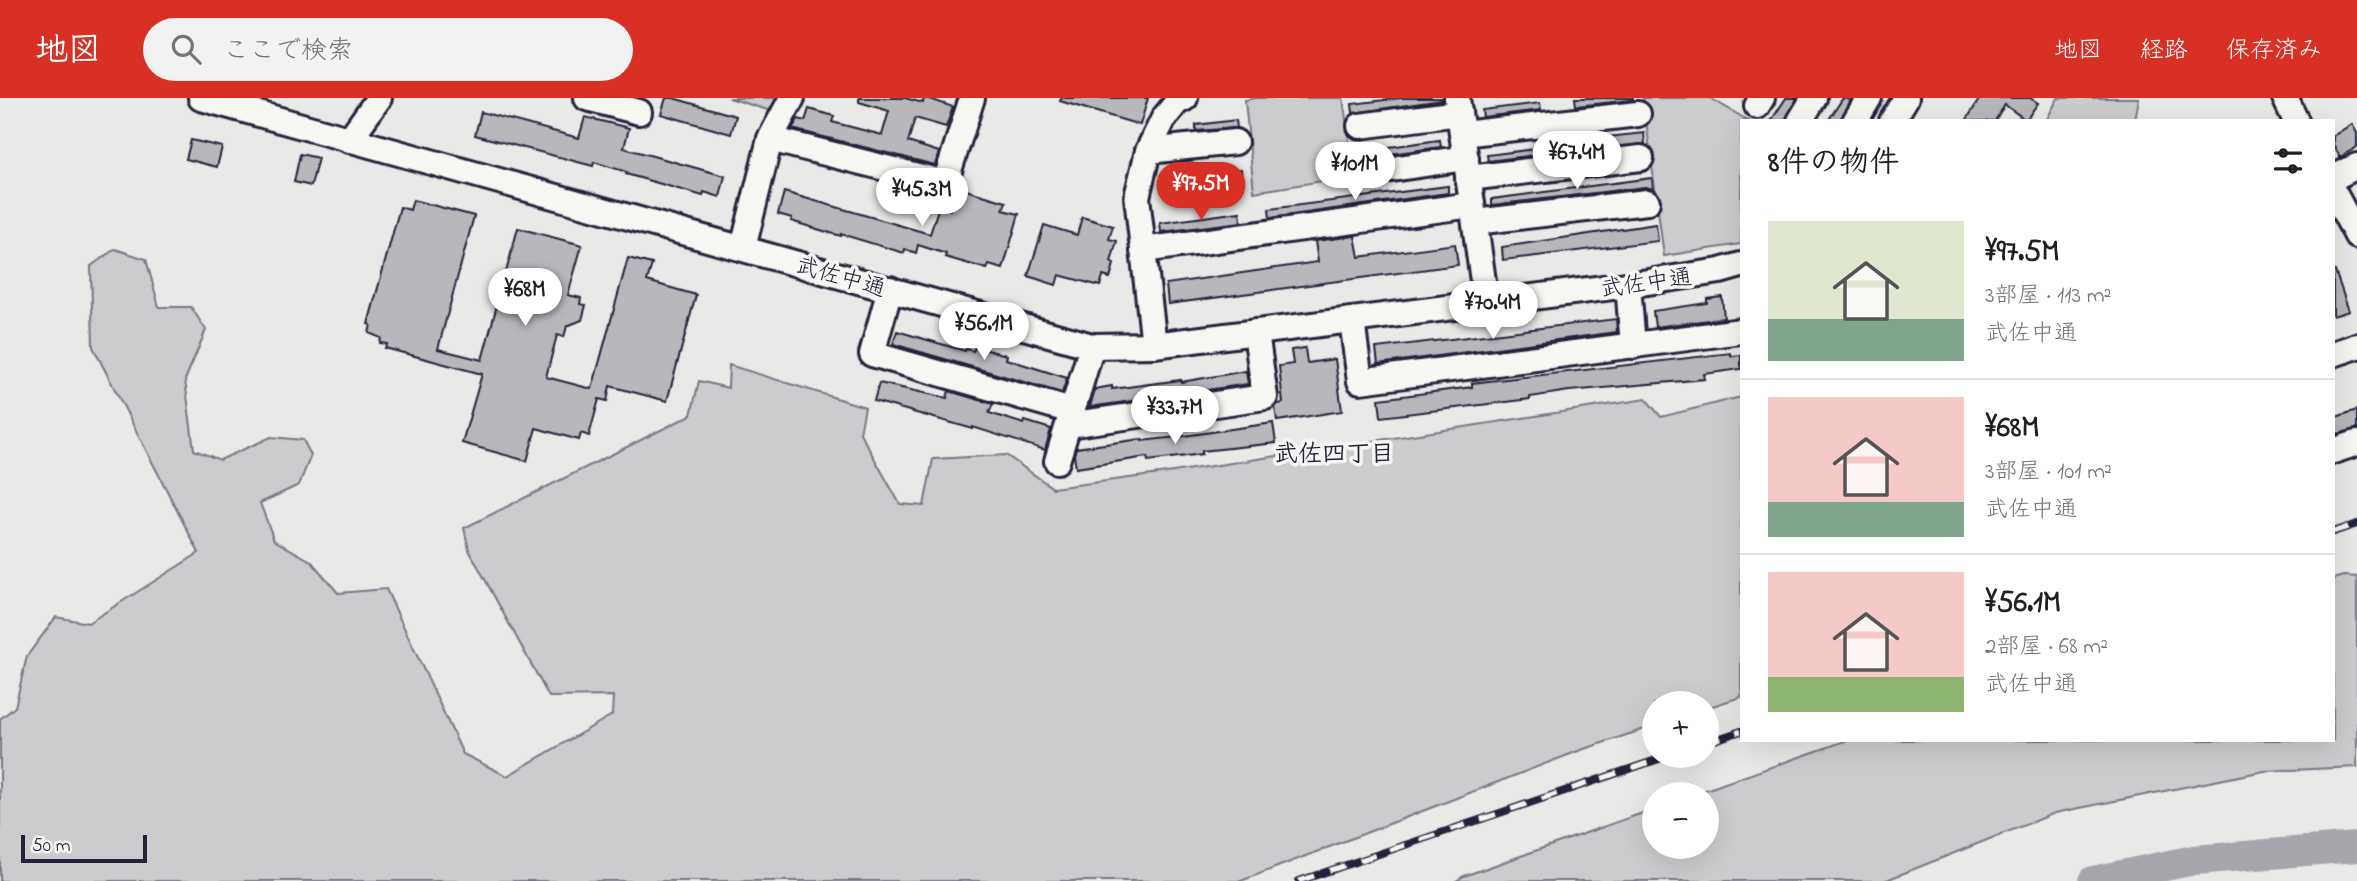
<!DOCTYPE html>
<html lang="ja">
<meta charset="utf-8">
<style>
:root{--surface:#fff;--page:#f2f2f2;--text:#202124;--muted:#757577;--line:#e0e0e0;--accent:#d93025}
body{margin:0;font-family:"Indie Flower","Klee One",sans-serif;background:var(--page);color:var(--text);height:100vh;display:flex;flex-direction:column;font-size:26px;white-space:nowrap}
*{box-sizing:border-box;margin:0}
p{font-size:23px;color:var(--muted)}
.icon{flex:none;width:38px;height:38px;fill:none;stroke:currentColor;stroke-width:2;stroke-linecap:round;stroke-linejoin:round}
.map{position:relative;flex:1;overflow:hidden}
.side{position:absolute;left:1740px;top:21px;width:595px;height:623px;display:flex;flex-direction:column;background:var(--surface);border-radius:0px;box-shadow:0 7px 28px #0002}
.side>*{flex:none}
.controls{position:absolute;left:1642px;top:593px;display:grid;gap:14px}
.controls a{display:grid;place-items:center;width:77px;height:77px;border-radius:50%;background:var(--surface);box-shadow:0 7px 28px #0002;font-size:35px}
.scale{position:absolute;left:21px;bottom:18px;width:126px;box-sizing:border-box;padding-left:7px;border:4px solid #22223b;border-top:0;font-size:19px;line-height:24px;white-space:nowrap;color:#22223b;-webkit-text-stroke:5px #f6f6f2;paint-order:stroke}
.price{position:absolute;translate:-50% -60px;padding:0 16px;border-radius:24px;background:#fff;color:#222;font-size:23px;line-height:46px;filter:drop-shadow(0 2px 4px #0008)}
.price::after{content:'';position:absolute;left:50%;top:42px;width:21px;height:16px;margin-left:-10px;background:inherit;clip-path:polygon(0 0,100% 0,50% 100%)}
.price.selected{background:var(--accent);color:#fff}
ul{padding:0;list-style:none}
li{display:flex;align-items:center;gap:21px;height:175px;padding:0 28px}
li+li{border-top:2px solid var(--line)}
li span{display:grid;place-items:center;flex:none;width:196px;height:140px;border-radius:0px;color:#555}
li>.icon{margin-inline-start:auto}
span .icon{width:84px;height:84px;fill:#fffc;stroke-width:1}
li b{font-size:30px}
h2{display:flex;justify-content:space-between;align-items:center;height:84px;padding:0 28px;font-size:30px}
header{display:flex;align-items:center;gap:42px;box-sizing:border-box;height:98px;padding:0 35px;background:var(--accent);color:#fff}
header strong{font-size:33px}
nav{display:flex;gap:38px;margin-inline-start:auto;font-size:24px}
.search{width:490px;height:63px;background:var(--page);display:flex;align-items:center;gap:18px;box-sizing:border-box;padding:0 24px;border-radius:38px;color:var(--muted);font-size:26px}
.map>svg:first-child{display:block}
</style>
<header>
<strong>地図</strong>
<div class="search"><svg class="icon" aria-label="search" viewBox="0 0 24 24"><circle cx="10" cy="10" r="6"/><path d="M15 15l6 6"/></svg>ここで検索</div>
<nav><a>地図</a><a>経路</a><a>保存済み</a></nav>
</header>
<div class="map">
<svg width="2357" height="783" viewBox="0 0 2357 783">
<rect width="100%" height="100%" fill="#e9e9e7"/>
<filter id="ink" filterUnits="userSpaceOnUse"><feTurbulence type="fractalNoise" baseFrequency=".0143" numOctaves="2"/><feDisplacementMap in="SourceGraphic" scale="14" xChannelSelector="R" yChannelSelector="G"/><feConvolveMatrix kernelMatrix="1 2 1 2 8 2 1 2 1" color-interpolation-filters="sRGB"/></filter>
<g filter="url(#ink)">
<!-- green -->
<g fill="#ccccce" stroke="#777784" stroke-width="2">
<polygon points="729,0 782,0 774,14"/>
<polygon points="1256,0 1343,0 1354,78 1254,94 1245,2"/>
<polygon points="1643,0 1710,0 1749,23 1741,23 1741,146 1664,158"/>
<polygon points="2058,0 2139,0 2135,23 2046,23"/>
<polygon points="115,151 146,161 159,209 191,209 206,232 185,282 194,352 220,362 271,339 303,342 311,357 299,387 260,405 274,442 311,463 338,495 386,491 463,656 507,678 612,617 613,598 549,599 469,452 464,430 691,317 699,283 728,290 729,267 865,309 860,335 900,406 924,408 933,361 1006,357 1053,390 1160,376 1646,301 1661,319 1741,299 1741,599 1706,610 1706,606 1654,606 1654,628 1581,652 1241,783 0,783 0,621 15,609 27,558 56,519 88,525 199,455 93,249 91,168"/>
<polygon points="2343,478 2357,479 2357,669 2264,673 2055,715 1884,783 1456,783 1464,778 1654,711 1654,749 1706,749 1706,696 1694,696 1848,642 2333,642 2333,481"/>
</g>
<g fill="none" stroke-linecap="round" stroke-linejoin="round">
<!-- river -->
<polyline stroke="#a5a5ac" stroke-width="30" points="2093,783 2194,762 2357,749"/>
</g>
<!-- building -->
<g fill="#b8b8bc" stroke="#22223b" stroke-width="2">
<polygon points="666,0 673,0 736,18 731,36 661,16"/>
<polygon points="859,0 905,0 923,5 924,0 927,0 953,9 946,29 915,20 908,44 939,54 935,67 792,31 798,21 805,23 809,11 834,18 832,24 882,37 889,13 859,4"/>
<polygon points="1061,0 1148,0 1140,27 1060,3"/>
<polygon points="1401,0 1442,0 1442,2 1353,15 1352,6"/>
<polygon points="1575,0 1633,0 1633,2 1576,8"/>
<polygon points="1786,0 1797,0 1785,23 1771,23"/>
<polygon points="1843,0 1851,2 1840,23 1828,23"/>
<polygon points="1980,0 2030,0 2038,5 2026,22 2005,7 1995,23 1966,23"/>
<polygon points="1540,5 1541,12 1483,19 1482,12"/>
<polygon points="481,14 579,40 585,19 629,30 624,50 725,78 720,99 704,94 703,98 626,76 627,74 594,64 593,68 475,37"/>
<polygon points="1236,22 1237,30 1196,33 1196,27"/>
<polygon points="2352,26 2357,35 2357,49 2340,59 2333,46 2333,38"/>
<polygon points="1644,35 1645,46 1580,52 1579,42"/>
<polygon points="191,42 222,49 217,69 186,61"/>
<polygon points="1440,42 1441,49 1369,59 1361,63 1360,53"/>
<polygon points="1567,47 1568,53 1488,63 1487,57"/>
<polygon points="300,56 318,60 311,88 294,84"/>
<polygon points="1241,71 1242,84 1162,94 1161,81"/>
<polygon points="1652,80 1653,91 1645,89 1492,107 1492,101"/>
<polygon points="1448,88 1448,95 1270,120 1269,111"/>
<polygon points="959,90 1006,104 1003,112 1019,116 1003,171 989,167 987,171 945,159 946,156 918,147 916,155 905,151 904,155 841,136 841,138 827,134 791,123 792,120 778,116 784,94 930,136 939,108 950,112"/>
<polygon points="413,102 474,118 438,251 482,262 518,130 582,147 568,197 581,200 580,206 586,207 582,222 567,228 564,239 557,237 546,279 592,291 628,160 652,166 647,183 696,197 667,303 610,288 607,303 599,301 589,338 581,335 579,342 536,330 527,363 462,345 482,276 385,250 387,246 380,245 381,240 369,235 371,227 368,226 400,109 410,112"/>
<polygon points="1240,114 1241,124 1161,134 1160,125"/>
<polygon points="1082,119 1113,128 1109,141 1117,143 1111,164 1114,166 1110,180 1103,178 1100,188 1059,177 1056,187 1028,178 1044,127 1077,137"/>
<polygon points="1656,126 1658,143 1503,162 1502,149"/>
<polygon points="1355,138 1359,159 1455,146 1458,167 1168,206 1166,186 1318,164 1315,143"/>
<polygon points="2333,173 2335,173 2349,213 2333,218"/>
<polygon points="1722,199 1724,220 1655,229 1653,213 1707,205 1707,201"/>
<polygon points="1616,221 1617,234 1378,266 1376,250"/>
<polygon points="897,233 965,253 966,251 973,253 975,249 1007,257 1006,261 1067,280 1062,295 893,246"/>
<polygon points="1305,250 1307,265 1335,261 1342,313 1277,323 1275,309 1278,306 1283,305 1279,268 1293,266 1291,252"/>
<polygon points="1731,255 1731,258 1741,257 1741,271 1704,276 1705,281 1569,293 1530,299 1530,301 1381,319 1379,301 1472,289 1472,285"/>
<polygon points="1246,273 1248,286 1090,309 1095,291 1112,288 1112,291 1181,282 1181,284"/>
<polygon points="879,285 947,300 949,293 993,306 989,315 1024,326 1025,323 1051,331 1045,352 973,329 973,331 874,303"/>
<polygon points="2357,312 2357,331 2333,337 2333,320"/>
<polygon points="1273,325 1276,345 1202,353 1202,356 1148,363 1147,359 1076,370 1074,357 1076,350 1142,341 1142,343 1177,339"/>
</g>
<g fill="none" stroke-linecap="round" stroke-linejoin="round">
<defs>
<g id="minor">
<polyline points="201,0 1092,248 1154,247 1628,187 1720,173 1741,167"/>
<polyline points="587,0 639,14"/>
<polyline points="1457,0 1486,204"/>
<polyline points="2285,0 2296,23"/>
<polyline points="1757,8 1762,0"/>
<polyline points="1800,23 1814,0"/>
<polyline points="1855,23 1869,0"/>
<polyline points="1892,23 1906,0"/>
<polyline points="1360,28 1459,15"/>
<polyline points="1462,36 1638,16"/>
<polyline points="770,41 945,85 972,0"/>
<polyline points="349,42 379,0"/>
<polyline points="1148,53 1235,44"/>
<polyline points="1371,74 1466,60"/>
<polyline points="1468,80 1641,60"/>
<polyline points="2333,80 2357,68"/>
<polyline points="2333,93 2357,138"/>
<polyline points="1475,124 1647,104"/>
<polyline points="743,150 770,41 792,0"/>
<polyline points="1143,152 1472,107"/>
<polyline points="1628,187 1633,248"/>
<polyline points="890,191 872,256 1072,313"/>
<polyline points="1352,222 1360,283 1741,233"/>
<polyline points="1154,247 1137,99 1148,53 1164,20 1177,4 1185,0"/>
<polyline points="2333,256 2357,248"/>
<polyline points="1068,327 1265,299 1256,234"/>
<polyline points="2333,353 2357,345"/>
<polyline points="1057,363 1092,248"/>
</g>
</defs>
<!-- minor casing -->
<use href="#minor" stroke="#22223b" stroke-width="30"/>
<!-- minor -->
<use href="#minor" stroke="#f6f6f2" stroke-width="24"/>
<defs>
<g id="rail">
<polyline points="2333,434 2357,426"/>
<polyline points="1706,645 1741,633"/>
<polyline points="1299,783 1668,658"/>
</g>
</defs>
<!-- rail casing -->
<use href="#rail" stroke="#22223b" stroke-width="8"/>
<!-- rail -->
<use href="#rail" stroke="#f6f6f2" stroke-width="5" stroke-dasharray="16" stroke-linecap="butt"/>
</g>
</g>
<g text-anchor="middle" stroke-width="7" stroke-linejoin="round" paint-order="stroke">
<!-- street labels -->
<g font-size="23" fill="#22223b" stroke="#f6f6f2">
<text transform="translate(841 178) rotate(16)" y="8">武佐中通</text>
<text transform="translate(1646 184) rotate(-8)" y="8">武佐中通</text>
</g>
<!-- neighbourhood labels -->
<g font-size="24" font-weight="bold" fill="#22223b" stroke="#f6f6f2">
<text x="1334" y="363">武佐四丁目</text>
</g>
</g>
</svg>
<div class="controls">
<a>+</a>
<a>−</a>
</div>
<div class="scale">50 m</div>
<b class="price" style="left:1577px;top:93px">¥67.4M</b>
<b class="price" style="left:1355px;top:104px">¥101M</b>
<b class="price selected" style="left:1201px;top:124px">¥97.5M</b>
<b class="price" style="left:922px;top:130px">¥45.3M</b>
<b class="price" style="left:525px;top:230px">¥68M</b>
<b class="price" style="left:1493px;top:243px">¥70.4M</b>
<b class="price" style="left:984px;top:264px">¥56.1M</b>
<b class="price" style="left:1175px;top:348px">¥33.7M</b>
<section class="side">
<h2>8件の物件<svg class="icon" aria-label="filters" viewBox="0 0 24 24"><path d="M4 7h16M4 17h16"/><circle cx="9" cy="7" r="2"/><circle cx="15" cy="17" r="2"/></svg></h2>
<ul>
<li><span style="background:linear-gradient(#dfe7d0 70%,#7fa58c 0)"><svg class="icon" aria-label="home" viewBox="0 0 24 24"><path d="M3 11l9-7 9 7M6 9v11h12V9"/></svg></span><div><b>¥97.5M</b><p>3部屋 · 113 m²</p><p>武佐中通</p></div></li>
<li><span style="background:linear-gradient(#f6c9c9 75%,#7fa58c 0)"><svg class="icon" aria-label="home" viewBox="0 0 24 24"><path d="M3 11l9-7 9 7M6 9v11h12V9"/></svg></span><div><b>¥68M</b><p>3部屋 · 101 m²</p><p>武佐中通</p></div></li>
<li><span style="background:linear-gradient(#f6c9c9 75%,#8fb573 0)"><svg class="icon" aria-label="home" viewBox="0 0 24 24"><path d="M3 11l9-7 9 7M6 9v11h12V9"/></svg></span><div><b>¥56.1M</b><p>2部屋 · 68 m²</p><p>武佐中通</p></div></li>
</ul>
</section>
</div>
